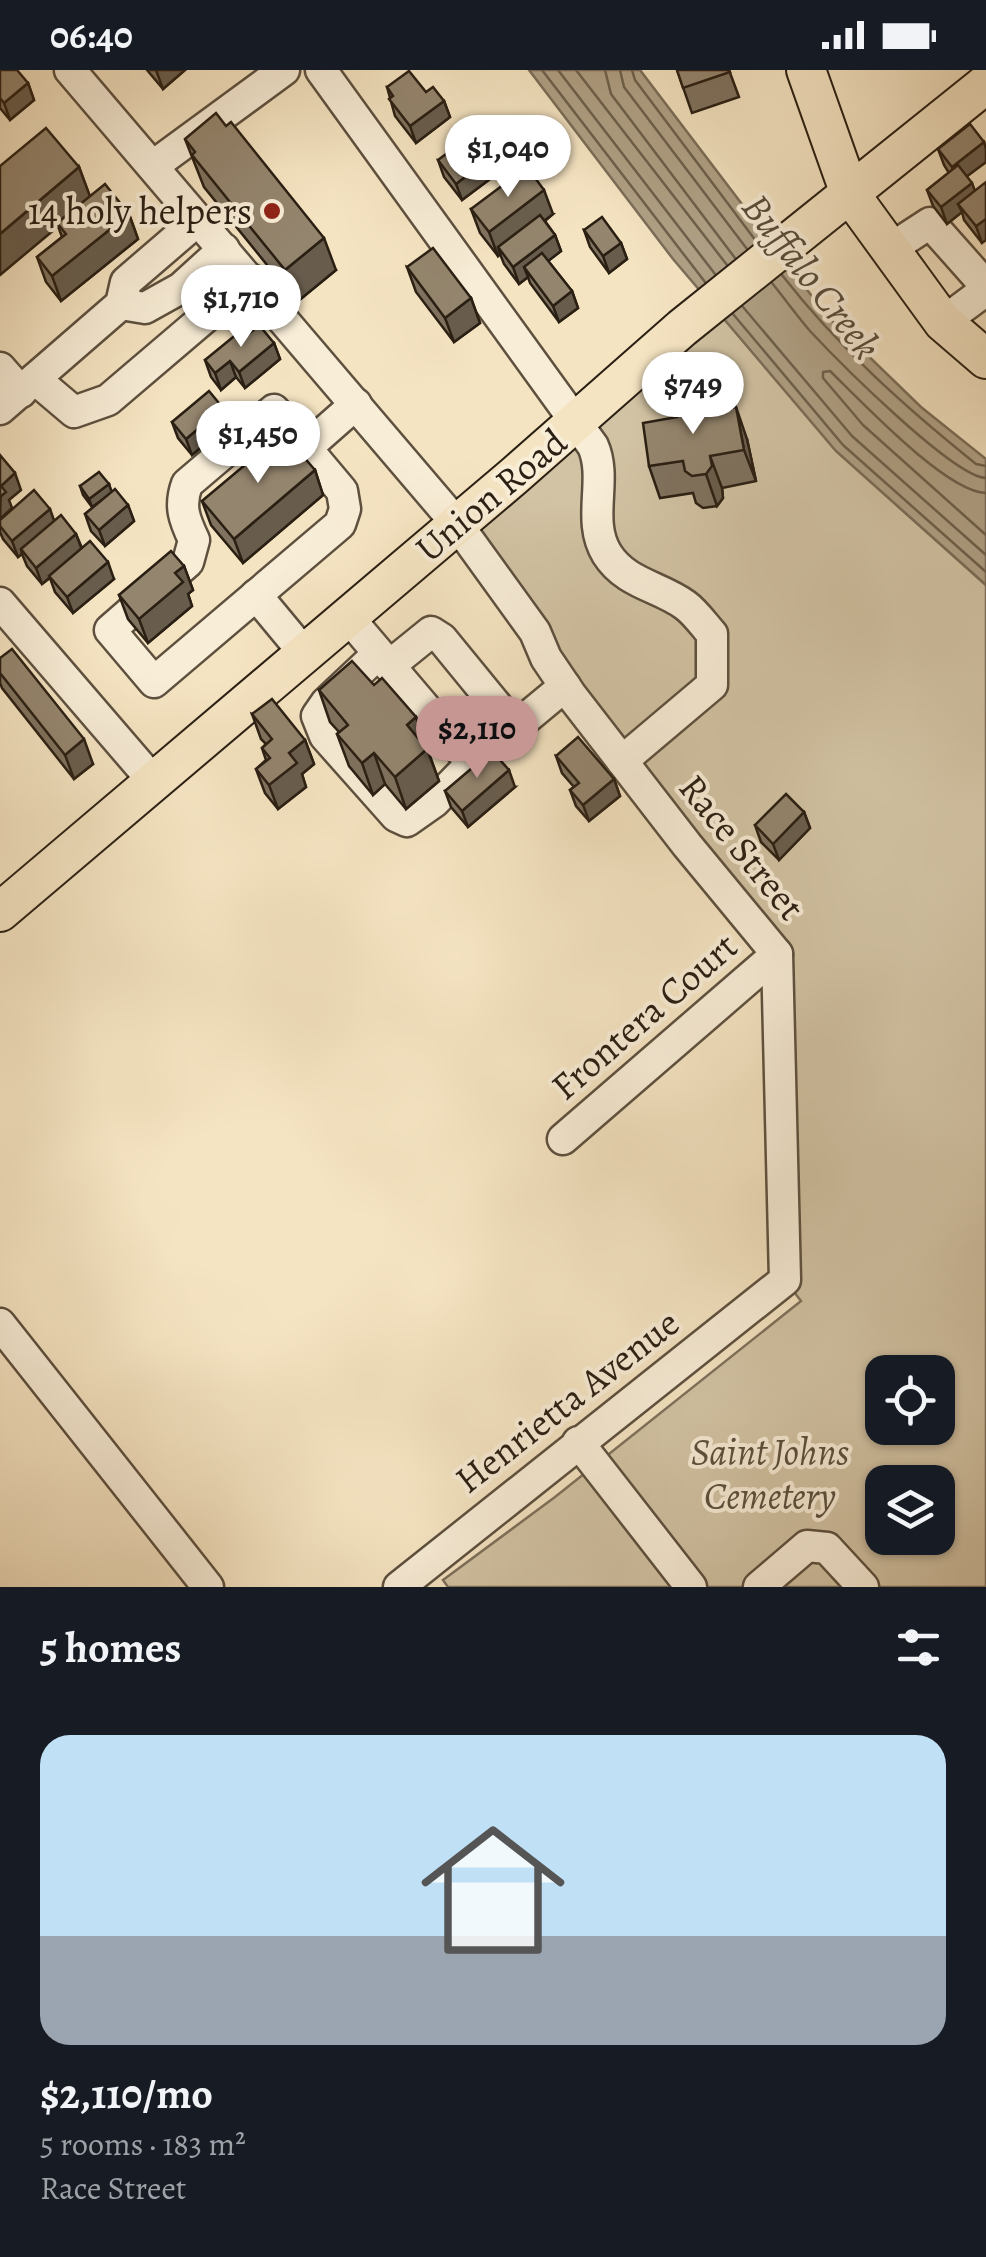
<!DOCTYPE html>
<meta charset="utf-8">
<style>
:root{--surface:#171b24;--page:#20242c;--text:#f1f3f6;--muted:#9ea1a6;--line:#363941;--accent:#c59692}
body{margin:0;font-family:Alegreya,serif;background:var(--page);color:var(--text);height:100vh;display:flex;flex-direction:column;font-size:38px;white-space:nowrap}
*{box-sizing:border-box;margin:0}
p{font-size:32px;color:var(--muted)}
.icon{flex:none;width:55px;height:55px;fill:none;stroke:currentColor;stroke-width:2;stroke-linecap:round;stroke-linejoin:round}
.map{position:relative;height:1517px;overflow:hidden}
.sheet{display:flex;flex-direction:column;background:var(--surface);flex:1}
.sheet>*{flex:none}
.buttons{position:absolute;left:865px;top:1285px;display:grid;gap:20px}
.buttons a{display:grid;place-items:center;width:90px;height:90px;border-radius:20px;background:var(--surface);box-shadow:0 2px 8px #0004;font-size:50px}
.price{position:absolute;translate:-50% -85px;padding:0 22px;border-radius:35px;background:#fff;color:#222;font-size:32px;line-height:65px;filter:drop-shadow(0 2px 5px #0008)}
.price::after{content:'';position:absolute;left:50%;top:60px;width:30px;height:22px;margin-left:-15px;background:inherit;clip-path:polygon(0 0,100% 0,50% 100%)}
.price.current{background:var(--accent);color:#111}
ul{padding:0;list-style:none}
li{display:grid;align-content:center;gap:20px;height:530px;padding:0 40px}
li+li{border-top:2px solid var(--line)}
li span{display:grid;place-items:center;height:310px;border-radius:30px;color:#555}
li>.icon{margin-inline-start:auto}
span .icon{width:180px;height:180px;fill:#fffc;stroke-width:1}
li b{font-size:42px}
h2{display:flex;justify-content:space-between;align-items:center;height:120px;padding:0 40px;font-size:42px}
.status{display:flex;justify-content:space-between;align-items:center;height:70px;padding:0 50px;background:var(--surface);direction:ltr}
.status svg{height:28px;fill:currentColor}
.map>svg:first-child{display:block}
</style>
<div class="status"><b>06:40</b><svg viewBox="0 0 49 12"><path d="M0 12V9h3v3zM5 12V6h3v6zM10 12V3h3v9zM15 12V0h3v12zM26 1h20v11H26zM47 4h2v5h-2z"/></svg></div>
<div class="map">
<svg width="986" height="1517" viewBox="0 0 986 1517">
<rect width="100%" height="100%" fill="#f5e4c2"/>
<filter id="stains"><feTurbulence type="fractalNoise" baseFrequency=".002" numOctaves="4"/><feColorMatrix values="0 0 0 0 .2 0 0 0 0 .09 0 0 0 0 .02 0 0 0 .5 -.17"/></filter>
<radialGradient id="worn" r=".72"><stop offset=".6" stop-color="#630" stop-opacity="0"/><stop offset="1" stop-color="#630" stop-opacity=".3"/></radialGradient>
<!-- green -->
<path fill="#d2c3a4" stroke="#7e715c" stroke-width="2.5" fill-rule="evenodd" d="M 715,238 L 836,381 L 986,515 L 986,1517 L 448,1517 L 443,1510 L 555,1427 L 801,1231 L 785,1210 L 777,884 L 457,454 ZM 882,1302 L 938,1302 L 938,1358 L 882,1358 ZM 882,1412 L 938,1412 L 938,1468 L 882,1468 Z"/>
<!-- water -->
<polygon fill="#b0a186" stroke="#7a6d58" stroke-width="2.5" points="529,0 640,0 827,246 921,337 986,389 986,515 836,381 673,189"/>
<g fill="none" stroke-linecap="round" stroke-linejoin="round">
<!-- shore -->
<g stroke="#6d604c" stroke-width="2.5">
<polyline points="542,0 705,212"/>
<polyline points="558,0 715,204"/>
<polyline points="576,0 727,195"/>
<polyline points="605,0 611,24 735,188"/>
<polyline points="620,0 624,17 747,179"/>
<polyline points="632,0 635,10 756,171"/>
<path d="M 782,205 C 838,277 905,337 976,394 L 986,396"/>
<path d="M 772,213 C 785,229 797,246 810,261 C 837,290 953,407 986,408"/>
<polyline points="743,237 852,366 986,485"/>
<polyline points="733,244 843,375 986,502"/>
<path d="M 986,423 C 946,422 861,331 830,301 L 823,302 L 823,308 L 863,355 L 986,465"/>
</g>
<defs>
<g id="minor">
<polyline points="70,0 457,454 535,562 546,588 571,625 687,775 777,884 785,1210 399,1517"/>
<path d="M 321,0 L 593,376 C 608,410 586,450 607,484 C 626,514 659,516 685,535 C 695,542 704,555 712,564 L 712,615 L 622,691"/>
<polyline points="153,96 284,0"/>
<polyline points="890,179 930,153 986,216"/>
<polyline points="121,234 145,238 181,218 224,179"/>
<polyline points="943,252 986,220"/>
<polyline points="0,298 21,322"/>
<polyline points="35,309 74,342 108,330 250,209"/>
<polyline points="0,339 121,234 126,212 198,150"/>
<path d="M 274,340 L 342,421 L 345,439 L 340,454 L 154,612 L 110,560 L 188,492 L 194,470 C 184,449 179,436 187,414 Z"/>
<polyline points="306,378 356,334"/>
<polyline points="256,525 305,584"/>
<polyline points="0,533 154,712"/>
<polyline points="348,547 472,693 565,616"/>
<polyline points="378,584 326,633 317,646 325,666 396,746 407,751 434,732 472,693"/>
<polyline points="389,596 431,562 442,569 514,657"/>
<polyline points="563,1069 777,884"/>
<polyline points="0,1254 208,1517"/>
<polyline points="578,1372 691,1517"/>
<polyline points="759,1517 807,1476 827,1478 863,1517"/>
</g>
<g id="major">
<polyline points="806,0 850,124 943,252 986,289"/>
<polyline points="0,842 514,406 682,258 986,14"/>
</g>
</defs>
<!-- minor casing -->
<use href="#minor" stroke="#5d503f" stroke-width="35"/>
<!-- major casing -->
<use href="#major" stroke="#2a1f13" stroke-width="42"/>
<!-- minor -->
<use href="#minor" stroke="#f8edd7" stroke-width="30"/>
<!-- major -->
<use href="#major" stroke="#f5e4c2" stroke-width="38"/>
</g>
<!-- wall -->
<g fill="#7f725f" stroke="#2a1f13" stroke-width="2.5">
<polygon points="0,0 28,13 34,30 10,50 0,38"/>
<polygon points="147,0 185,0 163,19"/>
<polygon points="677,0 729,0 739,27 692,43"/>
<polygon points="387,17 426,22 444,31 450,47 416,73 395,46"/>
<polygon points="185,69 336,200 297,232 204,117"/>
<polygon points="984,72 986,79 986,92 967,106 982,173 964,150 962,142 947,154 933,136 927,120 949,103 944,95 938,79"/>
<polygon points="438,90 506,97 462,130 444,107"/>
<polygon points="79,97 90,127 129,144 138,169 61,231 46,212 37,187 62,167 58,156"/>
<polygon points="471,139 553,144 545,151 555,165 561,181 548,191 572,221 578,238 559,252 530,213 528,207 519,214 504,194 500,184 498,186 480,163"/>
<polygon points="584,160 621,173 627,189 609,203 590,177"/>
<polygon points="407,197 471,228 480,253 454,272 416,222"/>
<polygon points="243,269 274,273 280,289 245,318 236,307 221,320 211,307 205,290"/>
<polygon points="223,338 229,354 192,385 178,368 172,352"/>
<polygon points="704,343 747,369 756,411 722,418 723,428 717,436 703,438 696,433 693,423 660,428 649,396"/>
<polygon points="315,400 323,425 243,493 211,455 202,431"/>
<polygon points="109,414 111,422 128,435 134,451 105,476 91,461 85,444 105,428 92,437 83,425 80,416"/>
<polygon points="0,450 54,451 76,464 82,478 114,509 73,543 55,522 50,508 42,514 27,496 22,484 18,487 3,469 0,462"/>
<polygon points="184,496 193,520 188,524 192,536 148,573 128,549 119,525"/>
<polygon points="0,588 93,694 74,709 2,618 0,613"/>
<polygon points="319,620 416,647 439,711 406,739 385,714 373,725 349,696 337,664 339,662 330,652"/>
<polygon points="252,644 305,670 314,694 302,704 306,717 278,739 265,723 256,699 266,690 262,678 266,674 261,669"/>
<polygon points="556,686 614,709 620,726 589,751 576,736 570,720 574,717 562,703"/>
<polygon points="515,717 468,757 451,737 445,721"/>
<polygon points="804,742 810,758 779,790 761,772 755,755"/>
</g>
<!-- shaded-wall -->
<g fill="#685d4d" stroke="#2a1f13" stroke-width="2.5">
<polygon points="156,0 185,0 163,19"/>
<polygon points="28,13 34,30 10,50 4,33"/>
<polygon points="444,31 450,47 416,73 410,56"/>
<polygon points="984,72 986,79 986,92 958,113 952,97"/>
<polygon points="500,80 506,97 462,130 456,114"/>
<polygon points="79,97 91,129 0,205 0,164"/>
<polygon points="972,113 978,129 958,134 962,142 947,154 941,137"/>
<polygon points="544,120 553,144 502,183 498,177 500,184 498,186 489,162"/>
<polygon points="129,144 138,169 61,231 52,206"/>
<polygon points="986,149 986,170 982,173 976,156"/>
<polygon points="555,165 561,181 530,205 524,197 528,207 519,214 513,197"/>
<polygon points="324,168 336,200 297,232 285,200"/>
<polygon points="621,173 627,189 609,203 603,186"/>
<polygon points="572,221 578,238 559,252 553,236"/>
<polygon points="471,228 480,253 454,272 445,248"/>
<polygon points="274,273 280,289 245,318 239,302"/>
<polygon points="230,291 236,307 221,320 215,303"/>
<polygon points="736,337 747,369 756,411 744,380"/>
<polygon points="223,338 229,354 192,385 186,369"/>
<polygon points="710,386 722,418 723,428 717,436 706,404"/>
<polygon points="315,400 323,425 243,493 234,469"/>
<polygon points="15,403 21,420 9,430 12,438 0,449 1,416"/>
<polygon points="109,414 112,423 92,437 89,429"/>
<polygon points="128,435 134,451 105,476 99,460"/>
<polygon points="50,439 56,456 21,479 22,484 18,487 12,471"/>
<polygon points="76,464 82,480 42,514 36,498"/>
<polygon points="108,492 114,509 73,543 67,527"/>
<polygon points="184,496 193,520 188,524 192,536 148,573 139,549 175,503"/>
<polygon points="416,647 427,679 407,655"/>
<polygon points="84,669 93,694 74,709 65,685"/>
<polygon points="305,670 314,694 302,704 306,717 278,739 269,715 289,683"/>
<polygon points="427,679 439,711 406,739 395,707"/>
<polygon points="374,683 385,714 373,725 362,693"/>
<polygon points="509,700 515,717 468,757 462,741"/>
<polygon points="614,709 620,726 589,751 583,735"/>
<polygon points="804,742 810,758 779,790 773,774"/>
</g>
<!-- building -->
<g fill="#94856e" stroke="#2a1f13" stroke-width="2.5">
<polygon points="0,0 17,0 28,13 4,33 0,28"/>
<polygon points="677,0 729,0 730,2 683,18"/>
<polygon points="409,1 426,22 433,17 444,31 410,56 389,29 393,26 387,17"/>
<polygon points="216,43 226,56 231,52 324,168 285,200 192,85 195,82 185,69"/>
<polygon points="970,54 984,72 952,97 938,79"/>
<polygon points="482,57 500,80 456,114 438,90"/>
<polygon points="46,58 79,97 0,164 0,96"/>
<polygon points="958,95 972,113 941,137 927,120"/>
<polygon points="527,97 544,120 489,162 471,139"/>
<polygon points="986,112 986,149 976,156 958,134"/>
<polygon points="105,114 129,144 52,206 37,187 66,164 57,153"/>
<polygon points="540,145 555,165 513,197 498,177"/>
<polygon points="602,147 621,173 603,186 584,160"/>
<polygon points="433,178 471,228 445,248 407,197"/>
<polygon points="542,183 572,221 553,236 524,197"/>
<polygon points="259,255 274,273 239,302 230,291 215,303 205,290 238,263 243,269"/>
<polygon points="209,321 223,338 186,369 172,352"/>
<polygon points="694,329 700,333 702,343 736,337 744,380 710,386 712,396 706,404 692,406 685,401 683,391 649,396 643,353 677,347 675,338 680,331"/>
<polygon points="283,363 315,400 234,469 202,431"/>
<polygon points="0,385 15,403 1,416 6,422 0,427"/>
<polygon points="99,402 109,414 89,429 80,416"/>
<polygon points="115,419 128,435 99,460 85,444"/>
<polygon points="34,420 50,439 12,471 0,456 0,450"/>
<polygon points="61,445 76,464 36,498 21,479"/>
<polygon points="90,471 108,492 67,527 49,506"/>
<polygon points="171,481 184,496 175,503 183,512 139,549 119,525"/>
<polygon points="12,579 84,669 65,685 0,603 0,588"/>
<polygon points="352,591 374,615 382,608 416,647 407,655 427,679 395,707 374,683 362,693 337,664 348,655 319,620"/>
<polygon points="272,629 305,670 289,683 297,693 269,715 256,699 270,688 262,678 272,669 252,644"/>
<polygon points="578,667 614,709 583,735 570,720 579,713 556,686"/>
<polygon points="492,681 509,700 462,741 445,721"/>
<polygon points="786,724 804,742 773,774 755,755"/>
</g>
<!-- markers -->
<circle fill="#8f2418" stroke="#f8edd7" stroke-width="4" cx="272" cy="141" r="10"/>
<g text-anchor="middle" stroke-width="8" stroke-linejoin="round" paint-order="stroke">
<!-- poi labels -->
<g font-size="38" fill="#2a1f13" stroke="#f8edd7" text-anchor="end">
<text x="252" y="154">14 holy helpers</text>
</g>
<!-- street labels -->
<g font-size="38" fill="#2a1f13" stroke="#f8edd7">
<text transform="translate(491 425) rotate(-40)" y="13">Union Road</text>
<text transform="translate(742 777) rotate(51)" y="13">Race Street</text>
<text transform="translate(644 946) rotate(-41)" y="13">Frontera Court</text>
<text transform="translate(567 1331) rotate(-38)" y="13">Henrietta Avenue</text>
</g>
<!-- park labels -->
<g font-size="38" font-style="italic" fill="#5c503e" stroke="#f8edd7">
<text x="770" y="1395">Saint Johns<tspan x="770" dy="44">Cemetery</tspan></text>
</g>
<!-- water labels -->
<g font-size="40" font-style="italic" fill="#594c3b" stroke="#f8edd7">
<text transform="translate(812 206) rotate(52)" y="14">Buffalo Creek</text>
</g>
</g>
<rect width="100%" height="100%" filter="url(#stains)"/>
<rect width="100%" height="100%" fill="url(#worn)"/>
</svg>
<div class="buttons">
<a><svg class="icon" aria-label="locate" viewBox="0 0 24 24"><circle cx="12" cy="12" r="6"/><path d="M12 2v4M12 18v4M2 12h4M18 12h4"/></svg></a>
<a><svg class="icon" aria-label="layers" viewBox="0 0 24 24"><path d="M12 4l9 5-9 5-9-5zM3 14l9 5 9-5"/></svg></a>
</div>
<b class="price" style="left:508px;top:130px">$1,040</b>
<b class="price" style="left:241px;top:280px">$1,710</b>
<b class="price" style="left:693px;top:367px">$749</b>
<b class="price" style="left:258px;top:416px">$1,450</b>
<b class="price current" style="left:477px;top:711px">$2,110</b>
</div>
<section class="sheet">
<h2>5 homes<svg class="icon" aria-label="filters" viewBox="0 0 24 24"><path d="M4 7h16M4 17h16"/><circle cx="9" cy="7" r="2"/><circle cx="15" cy="17" r="2"/></svg></h2>
<ul>
<li><span style="background:linear-gradient(#bfe0f5 65%,#9aa5b1 0)"><svg class="icon" aria-label="home" viewBox="0 0 24 24"><path d="M3 11l9-7 9 7M6 9v11h12V9"/></svg></span><div><b>$2,110/mo</b><p>5 rooms · 183 m²</p><p>Race Street</p></div></li>
</ul>
</section>
